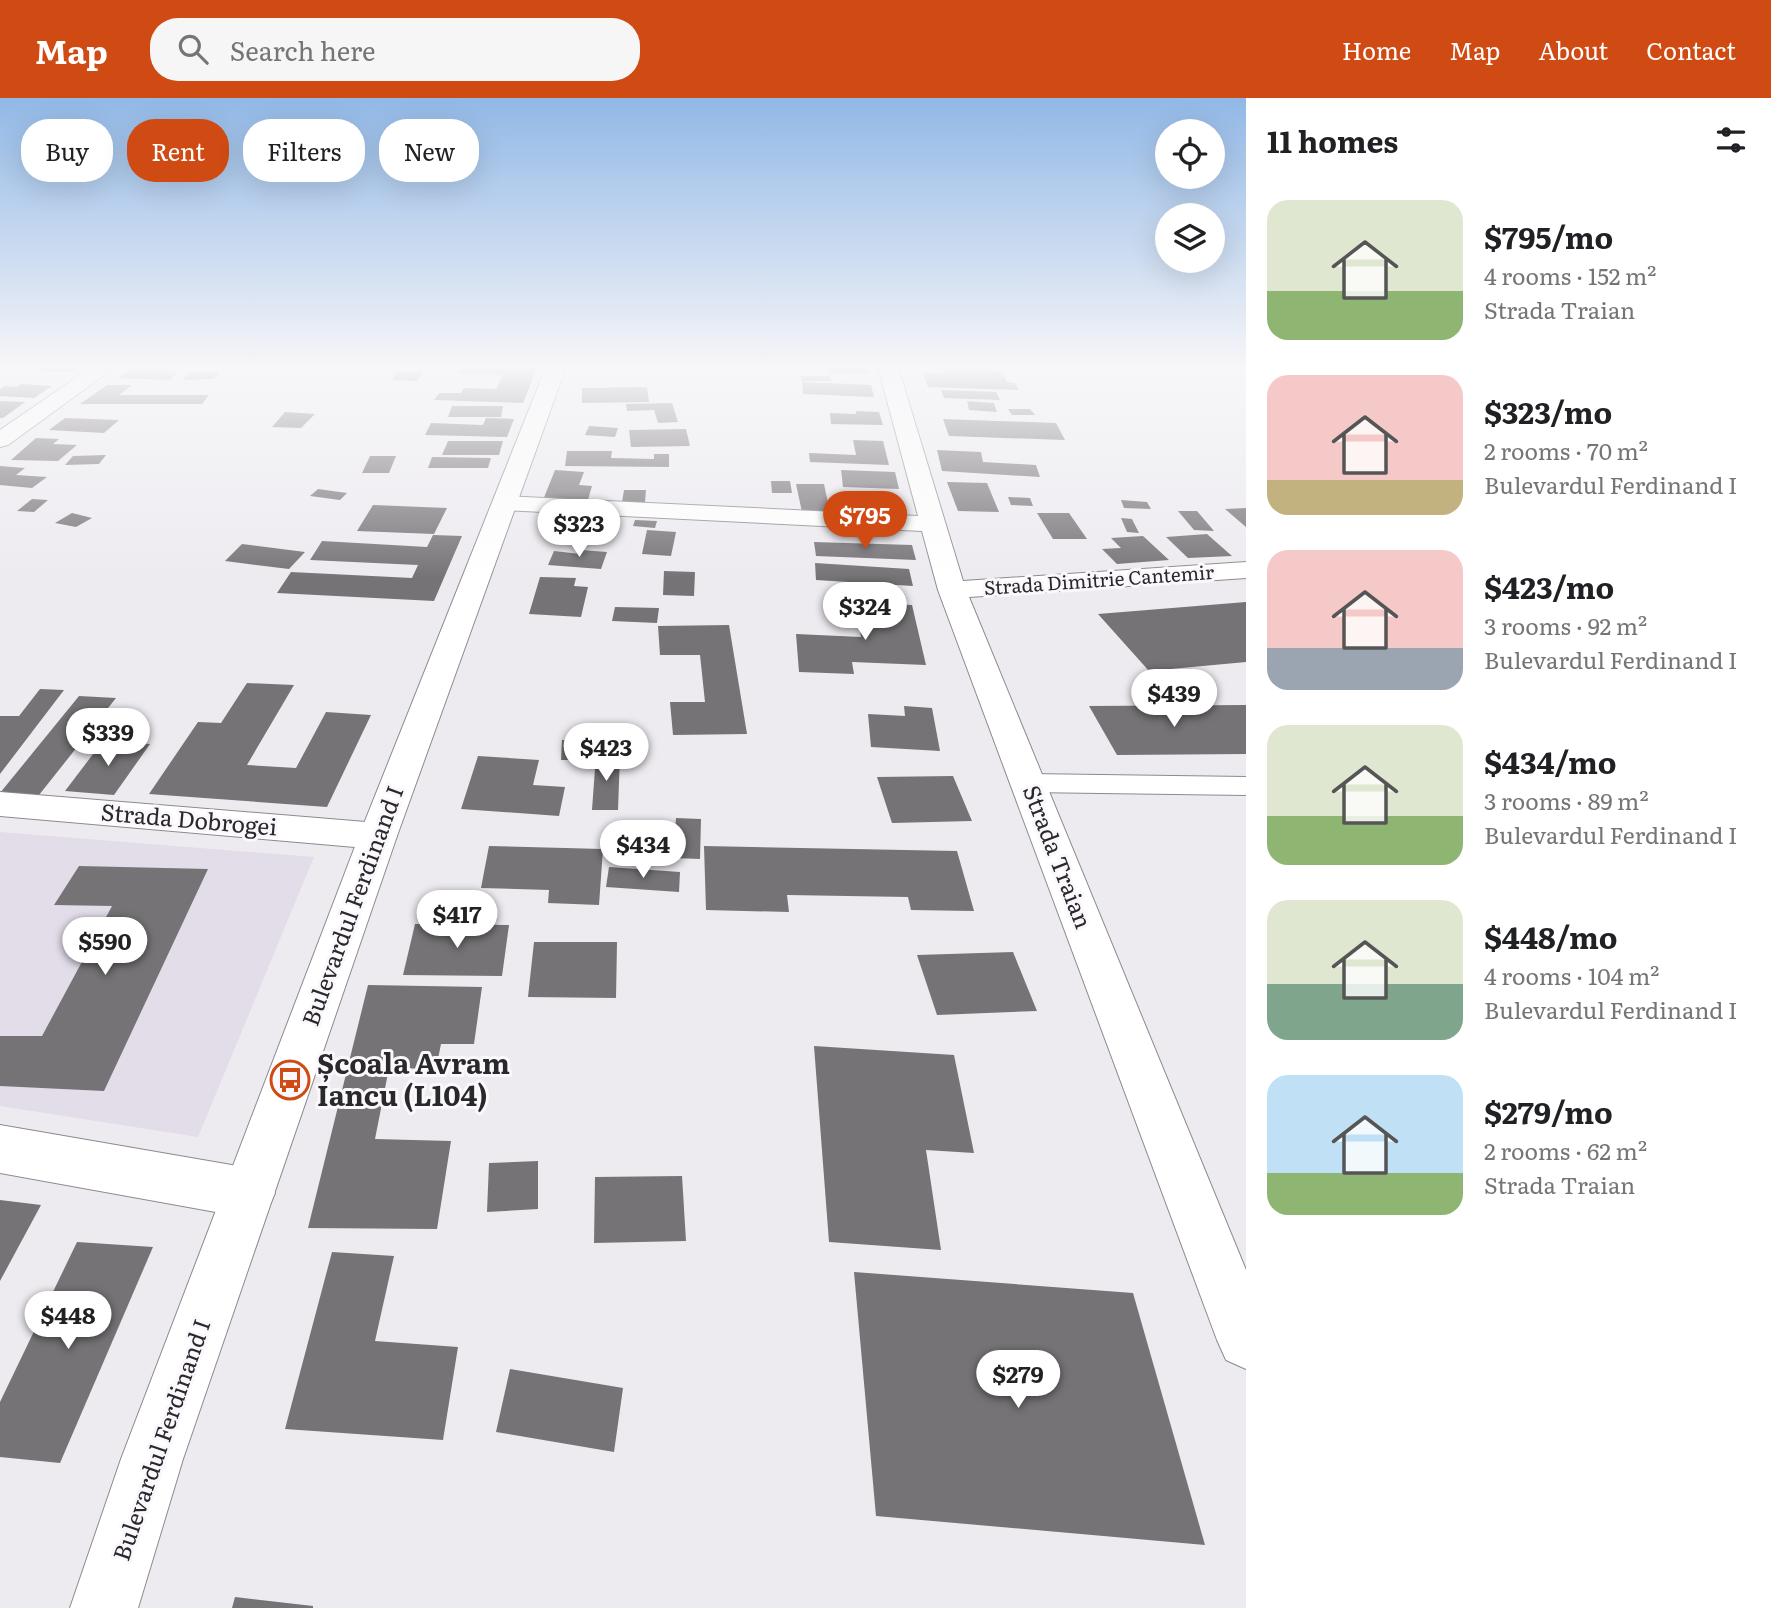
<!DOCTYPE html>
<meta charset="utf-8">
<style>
:root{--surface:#fff;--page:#f6f6f6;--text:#202124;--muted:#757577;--accent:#d04a13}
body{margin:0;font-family:Literata,serif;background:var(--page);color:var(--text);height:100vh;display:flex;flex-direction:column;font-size:26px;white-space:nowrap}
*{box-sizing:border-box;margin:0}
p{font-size:23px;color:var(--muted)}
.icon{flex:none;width:38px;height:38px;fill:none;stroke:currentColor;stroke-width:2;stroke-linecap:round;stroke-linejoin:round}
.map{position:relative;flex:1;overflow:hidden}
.sheet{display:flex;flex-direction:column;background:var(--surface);width:525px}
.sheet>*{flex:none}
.hud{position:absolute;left:21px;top:21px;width:665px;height:63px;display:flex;gap:14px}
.controls{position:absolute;left:1155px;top:21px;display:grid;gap:14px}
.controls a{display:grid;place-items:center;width:70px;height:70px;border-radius:50%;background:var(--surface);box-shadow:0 7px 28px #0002;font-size:35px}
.price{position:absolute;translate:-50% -60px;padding:0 16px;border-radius:24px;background:#fff;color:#222;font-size:23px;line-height:46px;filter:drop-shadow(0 2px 4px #0008)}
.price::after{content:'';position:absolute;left:50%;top:42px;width:21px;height:16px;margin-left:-10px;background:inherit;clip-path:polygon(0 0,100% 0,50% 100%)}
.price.active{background:var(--accent);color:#fff}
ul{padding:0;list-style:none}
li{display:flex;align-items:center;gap:21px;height:175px;padding:0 21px}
li span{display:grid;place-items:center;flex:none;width:196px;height:140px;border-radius:21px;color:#555}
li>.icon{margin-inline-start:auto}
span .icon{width:84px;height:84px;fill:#fffc;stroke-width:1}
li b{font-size:30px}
h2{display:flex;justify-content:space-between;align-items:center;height:84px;padding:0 21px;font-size:30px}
.tag{padding:0 24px;border-radius:28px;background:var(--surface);box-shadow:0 7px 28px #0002;font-size:24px;line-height:63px}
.tag.active{background:var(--accent);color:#fff}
header{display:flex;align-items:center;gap:42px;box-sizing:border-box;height:98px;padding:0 35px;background:var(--accent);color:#fff}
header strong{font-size:33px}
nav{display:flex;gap:38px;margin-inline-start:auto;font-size:24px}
.search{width:490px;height:63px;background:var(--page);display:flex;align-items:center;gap:18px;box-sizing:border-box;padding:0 24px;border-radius:28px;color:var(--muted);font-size:26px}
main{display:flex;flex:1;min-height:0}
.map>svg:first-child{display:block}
</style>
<header>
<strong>Map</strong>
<div class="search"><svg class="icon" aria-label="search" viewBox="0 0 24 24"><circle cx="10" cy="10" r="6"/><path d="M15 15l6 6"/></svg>Search here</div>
<nav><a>Home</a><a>Map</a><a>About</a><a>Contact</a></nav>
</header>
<main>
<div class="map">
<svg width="1246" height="1510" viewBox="0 0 1246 1510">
<rect width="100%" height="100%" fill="#edebf0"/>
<!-- built -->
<polygon fill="#e2dde9" points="0,734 314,759 198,1039 0,1008"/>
<!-- building -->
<g fill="#767376">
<polygon points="44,269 79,269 70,274 37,273"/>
<polygon points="460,269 504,269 537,270 523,305 434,302 439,295 461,295 464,290 496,291 503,277 457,275"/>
<polygon points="827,269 868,269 870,275 829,275"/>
<polygon points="130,271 179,273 169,282 118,280"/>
<polygon points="942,271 1002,273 1007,284 1015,285 1019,292 928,289 923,274 943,275"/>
<polygon points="397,273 423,274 417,283 392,282"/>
<polygon points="189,274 219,274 214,281 183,282"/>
<polygon points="800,278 829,278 832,283 802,283"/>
<polygon points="802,284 871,287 874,299 803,296"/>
<polygon points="21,286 52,288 34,300 0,298 0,291 5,288 17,289"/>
<polygon points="107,287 132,287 119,297 209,297 202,306 80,306"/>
<polygon points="647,289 649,304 582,305 582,290"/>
<polygon points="941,292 996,294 1000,302 944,300"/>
<polygon points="0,303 25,304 3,320 0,320"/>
<polygon points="967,303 994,305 997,314 969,312"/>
<polygon points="672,305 678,324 658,325 654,312 627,313 626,306"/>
<polygon points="452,308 503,308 501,319 448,319"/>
<polygon points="1008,311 1030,311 1035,317 1012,317"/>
<polygon points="856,313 879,314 883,327 831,326 830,315 856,316"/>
<polygon points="285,314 315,316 301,330 272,329"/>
<polygon points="65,320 119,322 104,335 49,332"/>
<polygon points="486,320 514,321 507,339 425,337 431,325 483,327"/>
<polygon points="943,321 1056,325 1065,342 949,338"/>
<polygon points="589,328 618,330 615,339 585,337"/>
<polygon points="686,331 690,348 631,349 629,332"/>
<polygon points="36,340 59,341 53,346 77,347 58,363 11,362"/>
<polygon points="853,342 883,343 889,367 810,364 809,355 856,357"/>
<polygon points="448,343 503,343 499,357 442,357"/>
<polygon points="937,352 981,354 983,364 1036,367 1040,379 942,373"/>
<polygon points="567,353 612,353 611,360 654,361 654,356 669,356 669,369 565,368"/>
<polygon points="106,357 99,366 65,367 73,358"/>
<polygon points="370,358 396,358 389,375 362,375"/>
<polygon points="432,359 491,360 488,370 428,370"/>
<polygon points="0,368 25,370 16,377 47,379 32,390 0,387"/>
<polygon points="555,372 584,374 579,387 592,388 587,405 543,402"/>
<polygon points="841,372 895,374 899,391 843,389"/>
<polygon points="771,383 790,383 792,395 772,395"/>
<polygon points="947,384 987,385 999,414 958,413"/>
<polygon points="796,386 824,386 830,414 802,414"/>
<polygon points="318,391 347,395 340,402 310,398"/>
<polygon points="624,392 646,392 645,404 622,404"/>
<polygon points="877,397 895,397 902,418 842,417 838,402 879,403"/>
<polygon points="1008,399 1030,400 1033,408 1011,407"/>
<polygon points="32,401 48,402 34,414 17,413"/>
<polygon points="1121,402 1147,404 1151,411 1124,410"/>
<polygon points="373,407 447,410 434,436 357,433"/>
<polygon points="1246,410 1246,429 1225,411"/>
<polygon points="1178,413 1197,413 1214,433 1194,432"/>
<polygon points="72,415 92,420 76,429 55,425"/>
<polygon points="1037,415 1069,415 1087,441 1053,441"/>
<polygon points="1121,420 1132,421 1139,435 1127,434"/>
<polygon points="563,421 606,425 598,443 554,439"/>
<polygon points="635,422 657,423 655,430 633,428"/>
<polygon points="647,432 676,434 671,458 642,456"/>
<polygon points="1207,436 1232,458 1188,460 1166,439"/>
<polygon points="433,437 462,438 434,503 277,495 291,474 412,480 418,467 310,462 322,443 427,449"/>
<polygon points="1143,438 1169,462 1117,466 1102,451 1121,450 1111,440"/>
<polygon points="814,444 912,447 916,462 816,458"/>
<polygon points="242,446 305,454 289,471 225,463"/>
<polygon points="581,452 607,454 601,471 548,467 554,453 580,456"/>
<polygon points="815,465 909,471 913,488 816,482"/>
<polygon points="664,473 695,474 694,498 663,497"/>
<polygon points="540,479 576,480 574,488 588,489 581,519 529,516"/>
<polygon points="1246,504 1246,564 1149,573 1098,516"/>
<polygon points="856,505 912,507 926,567 852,564 854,576 799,574 796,536 861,539"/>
<polygon points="615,509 659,510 657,525 612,523"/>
<polygon points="729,527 747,636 673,637 670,604 705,604 700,557 660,557 658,528"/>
<polygon points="247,585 294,587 247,667 296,670 326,614 371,617 327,709 149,696 198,624 221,625"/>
<polygon points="40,591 64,592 0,676 0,618 19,618"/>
<polygon points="79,598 116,600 39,697 0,695"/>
<polygon points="1246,607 1246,656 1117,657 1089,608"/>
<polygon points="904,608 932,610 940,653 871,649 868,616 905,618"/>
<polygon points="562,642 592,642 591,662 561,662"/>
<polygon points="103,643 150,646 114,697 65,693"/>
<polygon points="596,657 620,657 618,712 592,712"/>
<polygon points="478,658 539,662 533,687 565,689 559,718 461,711"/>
<polygon points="953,678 972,723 892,725 877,679"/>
<polygon points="676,720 701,721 700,761 673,760"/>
<polygon points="489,748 603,751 599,807 548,805 549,792 481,790"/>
<polygon points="704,748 957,753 974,813 911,812 908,799 787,797 789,814 706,812"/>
<polygon points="79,768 208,771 104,993 0,988 0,938 42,938 112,808 54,807"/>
<polygon points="609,769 680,774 679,794 606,789"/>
<polygon points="415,826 509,827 502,878 403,877"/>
<polygon points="534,844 617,844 616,900 528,899"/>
<polygon points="1013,854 1037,913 937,917 917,857"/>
<polygon points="368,887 482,889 474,946 441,946 436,971 389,970 375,1041 451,1043 437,1131 308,1130"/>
<polygon points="814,948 954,957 974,1055 926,1052 941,1152 829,1144"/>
<polygon points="538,1063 538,1111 487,1114 489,1065"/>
<polygon points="682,1078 686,1143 594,1145 595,1079"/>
<polygon points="0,1102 41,1107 0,1183"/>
<polygon points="77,1144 153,1149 60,1365 0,1359 0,1304"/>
<polygon points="332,1154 394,1158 375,1243 458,1249 443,1342 285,1331"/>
<polygon points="854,1174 1133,1195 1205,1447 876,1418"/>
<polygon points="510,1271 623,1290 614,1354 496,1334"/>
<polygon points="235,1499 313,1508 313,1510 232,1510"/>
</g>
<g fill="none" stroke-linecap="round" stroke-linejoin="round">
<defs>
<polygon id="service" points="1028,676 1246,679 1246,697 1028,694 1019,691 1015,685 1019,679"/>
<g id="minor">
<polygon points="878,269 898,269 963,483 1246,464 1246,480 969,499 1246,1172 1246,1271 1226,1262 1217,1242 938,492 922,433 505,412 496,410 493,405 496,400 505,398 918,418"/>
<polygon points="0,694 378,725 391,729 397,738 391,747 378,751 0,718"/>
<polygon points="0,1027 249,1070 267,1077 275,1095 267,1113 249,1120 0,1075"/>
</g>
<polygon id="tertiary" points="92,269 115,269 8,347 0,349 0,332"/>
<polygon id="secondary" points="546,269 566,269 397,738 183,1361 138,1510 70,1510 121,1361 359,738"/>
</defs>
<!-- service casing -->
<use href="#service" stroke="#8c8a8e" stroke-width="2"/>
<!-- minor casing -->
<use href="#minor" stroke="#8c8a8e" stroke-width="2"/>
<!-- tertiary casing -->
<use href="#tertiary" stroke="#8c8a8e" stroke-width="2"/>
<!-- secondary casing -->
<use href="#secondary" stroke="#8c8a8e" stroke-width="2"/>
<!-- service -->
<use href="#service" fill="#fff" fill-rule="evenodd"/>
<!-- minor -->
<use href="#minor" fill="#fff" fill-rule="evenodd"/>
<!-- tertiary -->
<use href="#tertiary" fill="#fff" fill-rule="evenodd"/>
<!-- secondary -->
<use href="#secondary" fill="#fff" fill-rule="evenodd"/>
</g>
<!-- sky -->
<linearGradient id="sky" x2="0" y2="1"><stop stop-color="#91b8e6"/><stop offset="0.56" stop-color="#f7f6f8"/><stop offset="1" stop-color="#f7f6f8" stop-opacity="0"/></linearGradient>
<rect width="1246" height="480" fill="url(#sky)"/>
<!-- icons -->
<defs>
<symbol id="bus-ring" viewBox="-11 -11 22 22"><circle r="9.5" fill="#fbf8fd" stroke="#d04a13" stroke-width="1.5"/><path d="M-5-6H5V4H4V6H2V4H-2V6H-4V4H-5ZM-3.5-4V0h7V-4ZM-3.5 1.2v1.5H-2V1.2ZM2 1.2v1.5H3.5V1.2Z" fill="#d04a13"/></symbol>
</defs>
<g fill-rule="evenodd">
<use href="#bus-ring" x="268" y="960" width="44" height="44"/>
</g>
<g text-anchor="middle" stroke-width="6" stroke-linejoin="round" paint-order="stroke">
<!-- far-street labels -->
<g font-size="19" fill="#29282a" stroke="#fbf8fd">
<text transform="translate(1099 482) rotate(-4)" y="7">Strada Dimitrie Cantemir</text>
</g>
<!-- street labels -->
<g font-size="23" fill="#29282a" stroke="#fbf8fd">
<text transform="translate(189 722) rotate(5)" y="8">Strada Dobrogei</text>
<text transform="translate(1057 759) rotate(69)" y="8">Strada Traian</text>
<text transform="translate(353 808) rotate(-70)" y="8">Bulevardul Ferdinand I</text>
<text transform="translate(162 1342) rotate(-71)" y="8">Bulevardul Ferdinand I</text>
</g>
<!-- near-poi labels -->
<g font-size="28" font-weight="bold" fill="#29282a" stroke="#fbf8fd" text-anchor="start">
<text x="317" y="976">Școala Avram<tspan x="317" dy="32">Iancu (L104)</tspan></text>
</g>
</g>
</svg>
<div class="controls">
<a><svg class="icon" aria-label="locate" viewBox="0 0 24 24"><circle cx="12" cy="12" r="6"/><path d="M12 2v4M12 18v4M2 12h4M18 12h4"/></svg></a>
<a><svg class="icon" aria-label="layers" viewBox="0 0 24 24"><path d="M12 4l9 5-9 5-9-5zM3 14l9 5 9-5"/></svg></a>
</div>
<b class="price active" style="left:865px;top:453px">$795</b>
<b class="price" style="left:579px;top:461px">$323</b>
<b class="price" style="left:865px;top:544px">$324</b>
<b class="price" style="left:1174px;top:631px">$439</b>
<b class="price" style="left:108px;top:670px">$339</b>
<b class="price" style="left:606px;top:685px">$423</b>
<b class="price" style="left:643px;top:782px">$434</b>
<b class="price" style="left:457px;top:852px">$417</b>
<b class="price" style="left:105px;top:879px">$590</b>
<b class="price" style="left:68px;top:1253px">$448</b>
<b class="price" style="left:1018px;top:1312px">$279</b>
<div class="hud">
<a class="tag">Buy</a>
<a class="tag active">Rent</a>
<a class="tag">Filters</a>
<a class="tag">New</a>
</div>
</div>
<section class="sheet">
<h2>11 homes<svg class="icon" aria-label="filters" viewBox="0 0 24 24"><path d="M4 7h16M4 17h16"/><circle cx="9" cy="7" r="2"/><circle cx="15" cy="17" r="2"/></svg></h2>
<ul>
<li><span style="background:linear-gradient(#dfe7d0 65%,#8fb573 0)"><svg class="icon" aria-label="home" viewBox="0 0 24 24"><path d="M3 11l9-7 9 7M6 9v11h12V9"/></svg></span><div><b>$795/mo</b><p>4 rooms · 152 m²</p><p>Strada Traian</p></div></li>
<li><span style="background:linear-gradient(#f6c9c9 75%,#c2b280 0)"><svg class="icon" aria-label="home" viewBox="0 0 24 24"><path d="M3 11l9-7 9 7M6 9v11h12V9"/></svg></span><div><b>$323/mo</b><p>2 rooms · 70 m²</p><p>Bulevardul Ferdinand I</p></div></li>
<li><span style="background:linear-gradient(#f6c9c9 70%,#9aa5b1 0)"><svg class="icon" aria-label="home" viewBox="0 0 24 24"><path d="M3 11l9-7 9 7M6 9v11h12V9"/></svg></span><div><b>$423/mo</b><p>3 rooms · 92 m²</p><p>Bulevardul Ferdinand I</p></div></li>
<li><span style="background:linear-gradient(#dfe7d0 65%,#8fb573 0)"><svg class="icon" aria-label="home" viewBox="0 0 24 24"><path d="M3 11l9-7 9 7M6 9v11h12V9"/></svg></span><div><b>$434/mo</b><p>3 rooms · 89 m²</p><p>Bulevardul Ferdinand I</p></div></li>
<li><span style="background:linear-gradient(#dfe7d0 60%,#7fa58c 0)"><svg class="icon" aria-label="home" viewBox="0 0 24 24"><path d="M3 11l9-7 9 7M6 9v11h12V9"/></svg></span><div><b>$448/mo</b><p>4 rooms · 104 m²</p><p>Bulevardul Ferdinand I</p></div></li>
<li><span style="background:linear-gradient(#bfe0f5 70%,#8fb573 0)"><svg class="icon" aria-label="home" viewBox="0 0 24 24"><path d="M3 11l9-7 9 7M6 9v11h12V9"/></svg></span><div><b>$279/mo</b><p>2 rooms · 62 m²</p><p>Strada Traian</p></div></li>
</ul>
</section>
</main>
